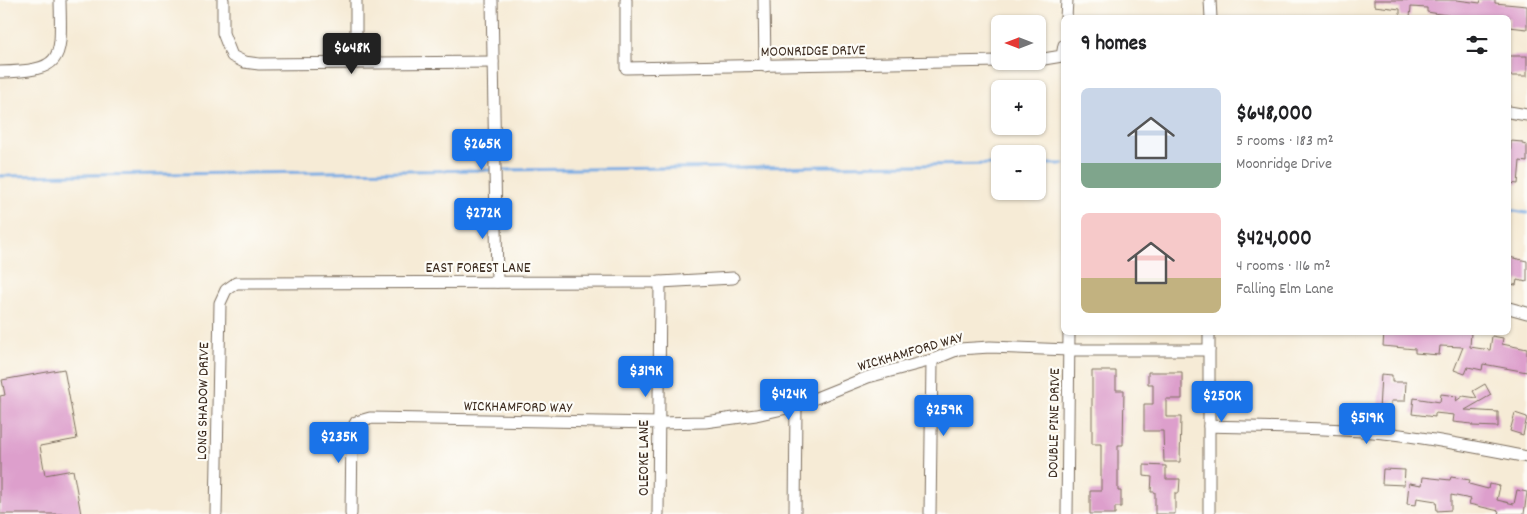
<!DOCTYPE html>
<meta charset="utf-8">
<style>
:root{--surface:#fff;--page:#f6f6f6;--text:#202124;--muted:#757577;--accent:#1a73e8}
body{margin:0;font-family:Dekko,sans-serif;background:var(--page);color:var(--text);height:100vh;display:flex;flex-direction:column;font-size:19px;white-space:nowrap}
*{box-sizing:border-box;margin:0}
p{font-size:16px;color:var(--muted)}
.icon{flex:none;width:28px;height:28px;fill:none;stroke:currentColor;stroke-width:2;stroke-linecap:round;stroke-linejoin:round}
.map{position:relative;flex:1;overflow:hidden}
.details{position:absolute;left:1061px;top:15px;width:450px;height:320px;display:flex;flex-direction:column;background:var(--surface);border-radius:8px;box-shadow:0 1px 4px #0004}
.details>*{flex:none}
.needle{width:32px;rotate:270deg}
.controls{position:absolute;left:991px;top:15px;display:grid;gap:10px}
.controls a{display:grid;place-items:center;width:55px;height:55px;border-radius:8px;background:var(--surface);box-shadow:0 1px 4px #0004;font-size:25px}
.price{position:absolute;translate:-50% -42px;padding:0 11px;border-radius:5px;background:var(--accent);color:#fff;font-size:16px;line-height:32px;filter:drop-shadow(0 1px 2px #0008)}
.price::after{content:'';position:absolute;left:50%;top:30px;width:15px;height:11px;margin-left:-8px;background:inherit;clip-path:polygon(0 0,100% 0,50% 100%)}
.price.active{background:#222;color:#fff}
ul{padding:0;list-style:none}
li{display:flex;align-items:center;gap:15px;height:125px;padding:0 20px}
li span{display:grid;place-items:center;flex:none;width:140px;height:100px;border-radius:8px;color:#555}
li>.icon{margin-inline-start:auto}
span .icon{width:60px;height:60px;fill:#fffc;stroke-width:1}
li b{font-size:21px}
h2{display:flex;justify-content:space-between;align-items:center;height:60px;padding:0 20px;font-size:21px}
.map>svg:first-child{display:block}
</style>
<div class="map">
<svg width="1527" height="514" viewBox="0 0 1527 514">
<rect width="100%" height="100%" fill="#fdfcf7"/>
<filter id="ink" filterUnits="userSpaceOnUse"><feTurbulence type="fractalNoise" baseFrequency=".02" numOctaves="2"/><feDisplacementMap in="SourceGraphic" scale="10" xChannelSelector="R" yChannelSelector="G"/><feConvolveMatrix kernelMatrix="1 2 1 2 8 2 1 2 1" color-interpolation-filters="sRGB"/></filter>
<filter id="wash" filterUnits="userSpaceOnUse"><feTurbulence type="fractalNoise" baseFrequency=".0096" numOctaves="4" result="noise"/><feDisplacementMap in="SourceGraphic" scale="20" xChannelSelector="R" yChannelSelector="G"/><feGaussianBlur stdDeviation="1.12" result="paint"/><feColorMatrix in="noise" values="0 0 0 0 0 0 0 0 0 0 0 0 0 0 0 0 0 1.4 0 .05"/><feComposite in="paint" operator="in"/></filter>
<g filter="url(#wash)">
<rect width="100%" height="100%" fill="#f6ebd6"/>
<g fill="none" stroke-linecap="round" stroke-linejoin="round">
<!-- stream -->
<g stroke="#77aae4" stroke-width="3">
<polyline points="1038,164 1064,164"/>
<polyline points="498,170 1000,164"/>
<polyline points="0,176 492,170"/>
<polyline points="1509,210 1527,213"/>
</g>
</g>
<g id="blocks">
<!-- building -->
<g fill="#dd9fcc">
<polygon points="1374,0 1457,0 1480,3 1481,0 1495,0 1495,3 1527,6 1527,29 1509,27 1509,18 1465,18 1427,12 1427,8 1411,7 1410,17 1400,16 1400,9 1374,6"/>
<rect x="1509" y="56" width="18" height="20"/>
<polygon points="1511,141 1522,142 1522,144 1527,145 1527,162 1520,161 1518,184 1509,183"/>
<polygon points="1509,257 1527,261 1527,282 1517,280 1516,285 1509,284"/>
<polygon points="1384,332 1471,332 1470,347 1490,350 1492,336 1503,338 1502,344 1527,349 1527,372 1483,364 1482,370 1468,367 1465,374 1454,370 1463,347 1440,346 1439,355 1415,353 1415,349 1383,346"/>
<polygon points="64,369 77,439 40,446 45,475 73,470 81,514 0,514 0,396 5,395 2,380"/>
<polygon points="1092,371 1116,371 1116,390 1124,390 1123,445 1118,445 1118,491 1121,491 1121,507 1115,507 1115,514 1090,514 1090,491 1101,491 1101,444 1092,444"/>
<polygon points="1148,372 1182,372 1182,399 1166,399 1166,417 1181,417 1180,462 1164,462 1163,431 1144,431 1144,404 1153,404 1153,384 1148,384"/>
<polygon points="1381,374 1392,375 1392,382 1406,382 1405,401 1391,401 1391,411 1379,411"/>
<polygon points="1485,384 1491,395 1465,410 1498,412 1498,427 1472,426 1472,424 1453,422 1454,415 1435,413 1435,417 1412,414 1414,398 1440,402 1441,394 1457,396 1456,401 1463,396 1477,398 1473,391"/>
<polygon points="1515,413 1527,417 1523,435 1510,431"/>
<polygon points="1144,465 1166,466 1166,479 1180,479 1179,493 1175,493 1175,514 1155,514 1155,492 1151,492 1152,477 1144,476"/>
<polygon points="1383,469 1405,470 1404,485 1382,484"/>
<polygon points="1423,477 1450,480 1451,477 1470,480 1469,484 1488,489 1489,484 1500,486 1497,500 1514,504 1517,490 1527,492 1524,514 1498,514 1499,511 1469,504 1471,499 1451,495 1451,510 1437,511 1436,501 1417,498 1416,505 1407,504 1409,483 1422,485"/>
</g>
</g>
</g>
<g filter="url(#ink)">
<use href="#blocks" fill-opacity="0" stroke="#7c6e5e" stroke-width="1"/>
<g fill="none" stroke-linecap="round" stroke-linejoin="round">
<defs>
<g id="minor">
<polyline points="223,0 223,33 232,56 244,62 259,64 493,62"/>
<polyline points="356,0 356,62"/>
<polyline points="492,0 497,282"/>
<polyline points="626,0 626,68 1000,61"/>
<polyline points="764,0 765,66"/>
<polyline points="1210,0 1211,18"/>
<polyline points="1066,18 1067,0"/>
<polyline points="1038,60 1062,56 1064,45"/>
<path d="M 0,72 C 66,71 61,58 60,0"/>
<polyline points="1509,112 1527,115"/>
<polyline points="1509,308 1527,313"/>
<path d="M 1209,426 C 1267,428 1326,427 1384,433 C 1432,438 1480,448 1527,457"/>
<polyline points="216,514 220,303 226,290 236,283 660,282 733,278"/>
<polyline points="351,514 352,430 356,422 370,418 659,423 705,422 756,415 796,406 868,377 932,360 959,349 990,347 1069,350 1209,350"/>
<polyline points="658,514 660,282"/>
<polyline points="795,514 796,406"/>
<polyline points="930,514 932,360"/>
<polyline points="1067,514 1069,332"/>
<polyline points="1209,514 1209,332"/>
</g>
</defs>
<!-- minor casing -->
<use href="#minor" stroke="#7c6e5e" stroke-width="13"/>
<!-- minor -->
<use href="#minor" stroke="#fff" stroke-width="11"/>
</g>
</g>
<g text-anchor="middle" stroke-width="4.5" stroke-linejoin="round" paint-order="stroke">
<!-- street labels -->
<g font-size="15" fill="#3b2a1e" stroke="#fdfcf7">
<text transform="translate(813 50) rotate(-1)" y="5">MOONRIDGE DRIVE</text>
<text x="478" y="272">EAST FOREST LANE</text>
<text transform="translate(910 351) rotate(-16)" y="5">WICKHAMFORD WAY</text>
<text transform="translate(202 401) rotate(-89)" y="5">LONG SHADOW DRIVE</text>
<text transform="translate(518 406) rotate(1)" y="5">WICKHAMFORD WAY</text>
<text transform="translate(1053 423) rotate(-89)" y="5">DOUBLE PINE DRIVE</text>
<text transform="translate(643 458) rotate(-90)" y="5">OLEOKE LANE</text>
</g>
</g>
</svg>
<div class="controls">
<a><svg class="needle" viewBox="-14 -14 28 28"><path d="M0-13l5 13h-10z" fill="#e53935"/><path d="M0 13l5-13h-10z" fill="#757577"/></svg></a>
<a>+</a>
<a>−</a>
</div>
<b class="price active" style="left:352px;top:75px">$648K</b>
<b class="price" style="left:482px;top:171px">$265K</b>
<b class="price" style="left:483px;top:240px">$272K</b>
<b class="price" style="left:646px;top:398px">$319K</b>
<b class="price" style="left:789px;top:421px">$424K</b>
<b class="price" style="left:1222px;top:423px">$250K</b>
<b class="price" style="left:944px;top:437px">$259K</b>
<b class="price" style="left:1367px;top:445px">$519K</b>
<b class="price" style="left:339px;top:464px">$235K</b>
<section class="details">
<h2>9 homes<svg class="icon" aria-label="filters" viewBox="0 0 24 24"><path d="M4 7h16M4 17h16"/><circle cx="9" cy="7" r="2"/><circle cx="15" cy="17" r="2"/></svg></h2>
<ul>
<li><span style="background:linear-gradient(#c9d6e8 75%,#7fa58c 0)"><svg class="icon" aria-label="home" viewBox="0 0 24 24"><path d="M3 11l9-7 9 7M6 9v11h12V9"/></svg></span><div><b>$648,000</b><p>5 rooms · 183 m²</p><p>Moonridge Drive</p></div></li>
<li><span style="background:linear-gradient(#f6c9c9 65%,#c2b280 0)"><svg class="icon" aria-label="home" viewBox="0 0 24 24"><path d="M3 11l9-7 9 7M6 9v11h12V9"/></svg></span><div><b>$424,000</b><p>4 rooms · 116 m²</p><p>Falling Elm Lane</p></div></li>
</ul>
</section>
</div>
